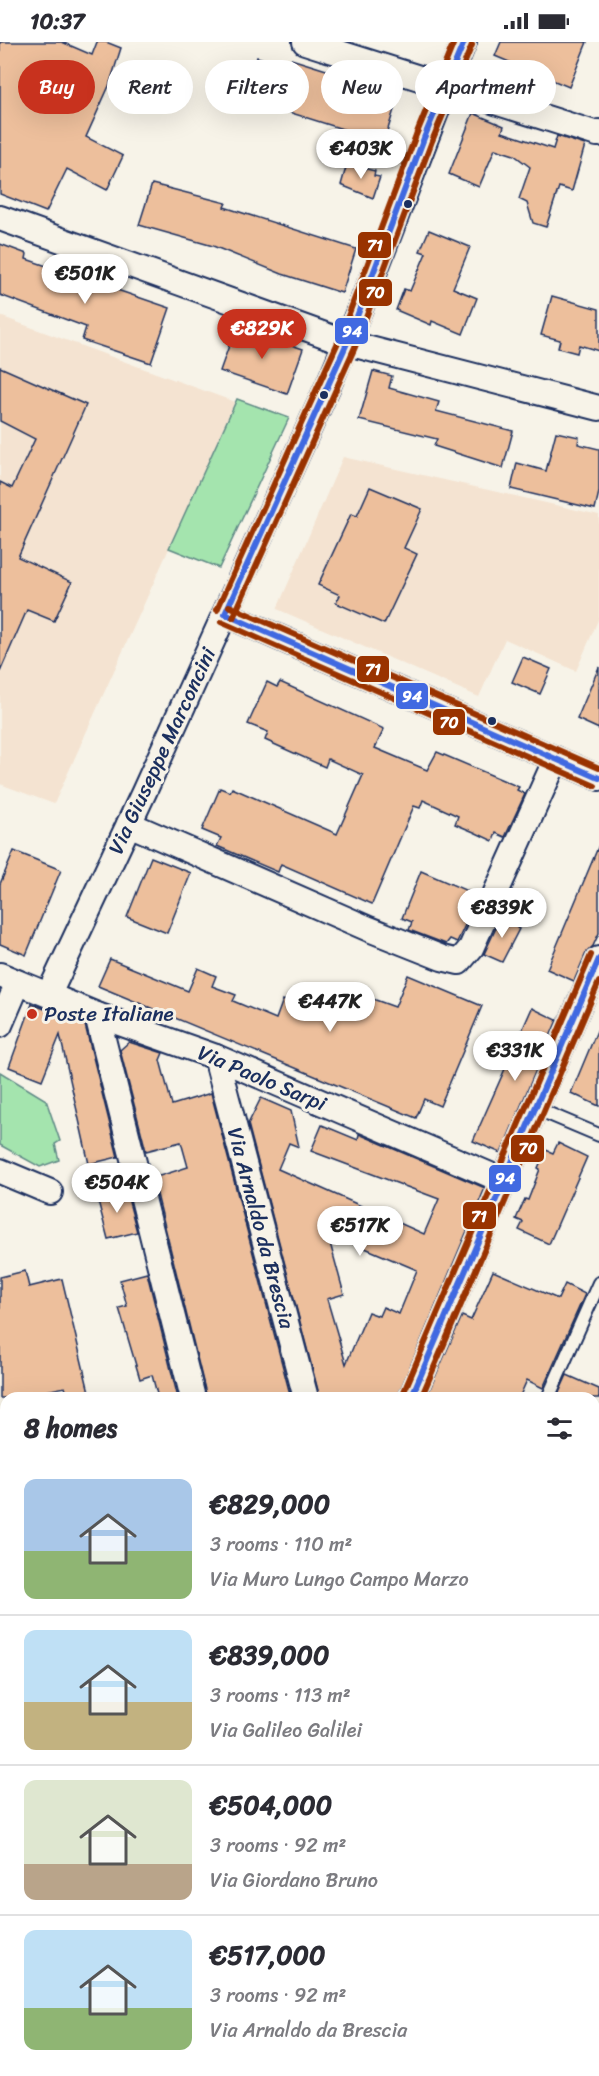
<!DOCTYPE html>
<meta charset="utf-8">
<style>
:root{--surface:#fff;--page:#f2f2f3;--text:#2b2b33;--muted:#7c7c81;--line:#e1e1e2;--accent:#c8321e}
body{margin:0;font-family:Sriracha,sans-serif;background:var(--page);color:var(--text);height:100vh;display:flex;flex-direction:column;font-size:22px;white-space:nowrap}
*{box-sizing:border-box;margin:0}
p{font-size:20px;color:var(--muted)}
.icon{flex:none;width:33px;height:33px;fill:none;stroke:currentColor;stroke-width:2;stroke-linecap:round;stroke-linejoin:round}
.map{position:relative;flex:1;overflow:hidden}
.panel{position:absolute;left:0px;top:1350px;width:600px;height:684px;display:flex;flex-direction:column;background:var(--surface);border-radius:18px 18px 0 0;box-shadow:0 6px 24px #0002}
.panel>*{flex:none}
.banner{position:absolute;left:18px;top:18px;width:564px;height:54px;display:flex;gap:12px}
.price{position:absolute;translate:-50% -51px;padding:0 14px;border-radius:21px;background:#fff;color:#222;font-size:20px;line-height:39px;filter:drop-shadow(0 2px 3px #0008)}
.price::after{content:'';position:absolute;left:50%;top:36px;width:18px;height:14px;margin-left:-9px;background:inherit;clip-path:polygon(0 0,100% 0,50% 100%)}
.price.current{background:var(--accent);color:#fff}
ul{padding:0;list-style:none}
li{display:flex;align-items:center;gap:18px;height:150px;padding:0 24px}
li+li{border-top:2px solid var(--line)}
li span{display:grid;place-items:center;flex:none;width:168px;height:120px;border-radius:12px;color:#555}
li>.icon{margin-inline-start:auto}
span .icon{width:72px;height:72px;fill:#fffc;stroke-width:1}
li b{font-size:26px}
h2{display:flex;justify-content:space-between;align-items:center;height:72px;padding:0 24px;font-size:26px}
.chip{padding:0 21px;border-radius:27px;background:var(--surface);box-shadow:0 6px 24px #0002;font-size:21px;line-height:54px}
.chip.current{background:var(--accent);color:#fff}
.status{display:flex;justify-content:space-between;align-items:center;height:42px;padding:0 30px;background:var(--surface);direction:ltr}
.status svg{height:16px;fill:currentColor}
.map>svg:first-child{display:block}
</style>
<div class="status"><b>10:37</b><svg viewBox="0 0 49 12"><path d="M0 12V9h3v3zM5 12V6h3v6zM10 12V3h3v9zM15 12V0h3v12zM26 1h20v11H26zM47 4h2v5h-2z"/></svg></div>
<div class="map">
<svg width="599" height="2034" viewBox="0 0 599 2034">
<rect width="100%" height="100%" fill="#f7f3e8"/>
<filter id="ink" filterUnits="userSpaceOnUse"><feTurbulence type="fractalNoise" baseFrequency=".0167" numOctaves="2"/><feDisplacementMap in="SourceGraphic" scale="12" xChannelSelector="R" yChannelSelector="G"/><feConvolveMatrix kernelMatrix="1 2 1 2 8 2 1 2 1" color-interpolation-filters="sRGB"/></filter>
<g filter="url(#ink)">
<!-- built -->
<g fill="#f4e3d1">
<polygon points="0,274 235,360 54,762 0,742"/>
<polygon points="343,415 599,473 599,576 576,629 505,597 479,655 277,567"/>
<polygon points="599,1406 599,2034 311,2034 314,2028 594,2028 594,1417"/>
</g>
<!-- green -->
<g fill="#a4e4ae" stroke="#608a86" stroke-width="1.5">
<polygon points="237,357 289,376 219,526 169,506"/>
<polygon points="0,1030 46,1058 60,1099 55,1102 59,1118 40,1125 0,1103"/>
</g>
<!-- building -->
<g fill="#edbf9c" stroke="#1b2f5e" stroke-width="1.5" fill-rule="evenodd">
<polygon points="0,0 62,0 92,13 97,0 106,0 121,6 109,44 86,95 123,114 107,148 67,127 46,170 0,152"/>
<polygon points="501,0 587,0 569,45 495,14"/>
<polygon points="257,15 289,25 291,17 365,40 363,48 397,58 384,100 244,56"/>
<polygon points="473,71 504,84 502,90 553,107 557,94 585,103 572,149 559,145 546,185 533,181 527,161 519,157 530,125 514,113 495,107 479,145 449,132"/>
<polygon points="347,122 375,129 374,134 380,135 373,156 341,143"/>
<polygon points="152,142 226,161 224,165 356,207 342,251 282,232 213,204 139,183"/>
<polygon points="429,188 470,205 453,246 477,256 463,292 432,279 431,283 396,268 404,247 410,249 426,211 420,209"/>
<polygon points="0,202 27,212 26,217 170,266 151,321 82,298 86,285 0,253"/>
<polygon points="552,254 599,267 599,309 579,303 577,311 558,306 560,298 541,293"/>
<polygon points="236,284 303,307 287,352 220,329"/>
<polygon points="0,325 86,363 18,515 72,540 54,579 27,568 0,630 0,440 12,446 35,397 0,379"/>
<polygon points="373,329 392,334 389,346 439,360 436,369 513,389 503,426 434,404 437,397 359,378"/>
<polygon points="556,390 579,395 578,402 599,407 599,450 595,467 511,447 517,421 546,429"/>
<polygon points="370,445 422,467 404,506 417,512 384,582 336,561 340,553 318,543 351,472 357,474"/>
<polygon points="523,615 551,627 540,652 512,640"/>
<polygon points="599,625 599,687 577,677"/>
<polygon points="267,640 277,645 280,640 384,687 375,706 427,728 437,710 519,745 517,748 525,752 505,795 496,791 493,799 474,790 455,782 458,774 423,758 420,766 414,764 372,862 281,822 278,830 217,804 221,796 202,788 220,746 230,750 232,746 337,792 363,733 328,717 325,725 265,698 268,690 248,682"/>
<polygon points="599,803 599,891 593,904 586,911 574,939 547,927"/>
<polygon points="14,809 61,828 26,913 0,902 0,842"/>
<polygon points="151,815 191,831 167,891 127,875"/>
<polygon points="421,829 472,851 470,855 477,858 457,900 450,897 446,902 409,888 412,880 402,876"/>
<polygon points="502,873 519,881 517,886 519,887 502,920 484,912"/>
<polygon points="110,917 188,949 198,926 216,934 212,944 236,953 233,959 276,977 283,958 301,965 312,942 334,947 328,961 363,974 370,956 395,965 408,933 482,964 440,1064 424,1057 416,1076 98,944"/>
<polygon points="32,962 85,983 118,1115 89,1122 60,993 42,1038 9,1025"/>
<polygon points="532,966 557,978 501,1111 473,1099"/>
<polygon points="599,984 599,1064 571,1051"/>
<polygon points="129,1000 163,1011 160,1018 172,1063 211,1051 291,1356 207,1356 153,1136 188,1125 181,1100 146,1109 120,1008"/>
<path d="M 261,1056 L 291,1069 L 299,1105 L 289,1101 L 278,1127 L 424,1192 L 439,1157 L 311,1109 L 322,1083 L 358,1098 L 359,1092 L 485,1146 L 397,1356 L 320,1356 L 248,1082 ZM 327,1190 L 417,1228 L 399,1272 L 383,1265 L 379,1274 L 368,1270 L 346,1322 L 327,1257 L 344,1252 Z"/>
<polygon points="558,1101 587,1115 549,1202 519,1188 523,1180 516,1177 525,1157 528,1158 540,1127 538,1126 546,1108 553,1111"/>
<polygon points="125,1145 137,1190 108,1197 97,1155"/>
<polygon points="25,1229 29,1245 62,1237 89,1350 68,1354 65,1345 12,1356 0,1356 0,1235"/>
<polygon points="493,1229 558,1257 565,1242 585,1252 543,1346 527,1338 519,1356 426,1356 462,1274 471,1278"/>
<polygon points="147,1231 178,1356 158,1356 152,1333 140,1337 119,1266 127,1264 120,1238"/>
<polygon points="567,1333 599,1347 599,1356 564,1356 558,1353"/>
</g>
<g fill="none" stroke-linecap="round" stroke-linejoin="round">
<defs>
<g id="lane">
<polyline points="535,1066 599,1093"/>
<polyline points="548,1356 599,1241"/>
</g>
<g id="street">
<polyline points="305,0 597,92 599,90"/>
<polyline points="0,176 347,301 599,366"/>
<polyline points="225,572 599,736"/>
<polyline points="129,782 369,887 442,916 459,920 471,906 556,717"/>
<polyline points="0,933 97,973 216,1015 504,1139"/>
<path d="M 49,952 L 144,750 L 328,344 C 377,231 417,114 464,0"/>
<polyline points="97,973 193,1356"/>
<polyline points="0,983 18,941"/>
<polyline points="216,1015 306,1356"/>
<polyline points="0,1129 50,1150"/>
<polyline points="411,1356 599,917"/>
<polyline points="0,1617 6,1642"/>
<polyline points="0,1715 6,1702"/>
<polyline points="116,2034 119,2028"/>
</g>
</defs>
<!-- lane casing -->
<use href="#lane" stroke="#1b2f5e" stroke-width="16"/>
<!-- street casing -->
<use href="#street" stroke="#1b2f5e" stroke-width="28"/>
<!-- lane -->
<use href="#lane" stroke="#f7f3e8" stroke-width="12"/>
<!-- street -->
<use href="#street" stroke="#f7f3e8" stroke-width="24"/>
<defs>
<g id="bus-1">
<polyline points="225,572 347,301 424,96 464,0"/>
<polyline points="225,572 599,736"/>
<polyline points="411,1356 599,917"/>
</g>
<g id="bus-2">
<polyline points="233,576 355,305 432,99 472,3"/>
<polyline points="221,580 595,744"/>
<polyline points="421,1356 599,940"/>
</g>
<g id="bus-3">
<polyline points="229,564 599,726"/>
<polyline points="217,568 339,298 416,93 454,0"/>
<polyline points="403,1352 591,913"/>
</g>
</defs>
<!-- bus-1 casing -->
<use href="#bus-1" stroke="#f7f3e8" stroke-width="10"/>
<!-- bus-2 casing -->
<use href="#bus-2" stroke="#f7f3e8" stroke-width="10"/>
<!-- bus-3 casing -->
<use href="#bus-3" stroke="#f7f3e8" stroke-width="10"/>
<!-- bus-1 -->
<use href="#bus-1" stroke="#4169e1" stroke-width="6"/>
<!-- bus-2 -->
<use href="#bus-2" stroke="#930" stroke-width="6"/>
<!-- bus-3 -->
<use href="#bus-3" stroke="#930" stroke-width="6"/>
</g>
</g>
<!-- markers -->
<g fill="#1b2f5e" stroke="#f7f3e8" stroke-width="2">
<circle cx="408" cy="162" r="5"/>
<circle cx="324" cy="353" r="5"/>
<circle cx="492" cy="679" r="5"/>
</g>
<circle fill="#c8321e" stroke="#f7f3e8" stroke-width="2" cx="32" cy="972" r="6"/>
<g text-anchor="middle" stroke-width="6" stroke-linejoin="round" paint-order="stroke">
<!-- street labels -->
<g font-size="21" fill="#1b2f5e" stroke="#f7f3e8">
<text transform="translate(162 709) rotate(-65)" y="7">Via Giuseppe Marconcini</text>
<text transform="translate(262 1036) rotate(23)" y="7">Via Paolo Sarpi</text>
<text transform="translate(261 1186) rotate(75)" y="7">Via Arnaldo da Brescia</text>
</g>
<!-- poi labels -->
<g font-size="21" fill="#1b2f5e" stroke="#f7f3e8" text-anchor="start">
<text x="44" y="979">Poste Italiane</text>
</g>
</g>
<g stroke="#f7f3e8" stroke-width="2">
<rect x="357" y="189" width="35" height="28" rx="6" fill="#930"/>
<rect x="358" y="236" width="35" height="29" rx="6" fill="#930"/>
<rect x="334" y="275" width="35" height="28" rx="6" fill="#4169e1"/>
<rect x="356" y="613" width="34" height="28" rx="6" fill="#930"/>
<rect x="395" y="640" width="34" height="28" rx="6" fill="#4169e1"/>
<rect x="432" y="666" width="34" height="28" rx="6" fill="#930"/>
<rect x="510" y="1092" width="35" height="29" rx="6" fill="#930"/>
<rect x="488" y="1122" width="34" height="29" rx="6" fill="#4169e1"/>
<rect x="462" y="1159" width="35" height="29" rx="6" fill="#930"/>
</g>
<g font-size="16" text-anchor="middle" font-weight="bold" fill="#fff">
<text x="375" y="209">71</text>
<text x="375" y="256">70</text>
<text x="352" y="295">94</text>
<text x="373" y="633">71</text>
<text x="412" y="660">94</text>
<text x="449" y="686">70</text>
<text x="528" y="1112">70</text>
<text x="505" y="1142">94</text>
<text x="479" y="1180">71</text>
</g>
</svg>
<b class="price" style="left:361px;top:138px">€403K</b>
<b class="price" style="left:85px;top:263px">€501K</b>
<b class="price current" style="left:262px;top:318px">€829K</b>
<b class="price" style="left:502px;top:897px">€839K</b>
<b class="price" style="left:330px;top:991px">€447K</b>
<b class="price" style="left:515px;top:1040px">€331K</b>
<b class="price" style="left:117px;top:1172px">€504K</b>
<b class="price" style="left:360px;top:1215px">€517K</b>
<div class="banner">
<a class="chip current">Buy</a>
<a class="chip">Rent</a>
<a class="chip">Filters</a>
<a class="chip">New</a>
<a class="chip">Apartment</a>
</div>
<section class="panel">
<h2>8 homes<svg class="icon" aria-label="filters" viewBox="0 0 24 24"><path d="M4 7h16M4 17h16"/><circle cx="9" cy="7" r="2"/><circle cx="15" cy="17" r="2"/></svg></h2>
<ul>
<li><span style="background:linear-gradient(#a9c7e8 60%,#8fb573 0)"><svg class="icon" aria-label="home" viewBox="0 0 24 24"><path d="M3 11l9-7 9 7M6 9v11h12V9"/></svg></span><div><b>€829,000</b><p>3 rooms · 110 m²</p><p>Via Muro Lungo Campo Marzo</p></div></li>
<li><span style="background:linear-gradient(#bfe0f5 60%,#c2b280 0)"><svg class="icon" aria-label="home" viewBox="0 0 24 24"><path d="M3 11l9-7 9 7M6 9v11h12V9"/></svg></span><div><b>€839,000</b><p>3 rooms · 113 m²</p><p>Via Galileo Galilei</p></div></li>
<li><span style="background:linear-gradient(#dfe7d0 70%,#b9a48a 0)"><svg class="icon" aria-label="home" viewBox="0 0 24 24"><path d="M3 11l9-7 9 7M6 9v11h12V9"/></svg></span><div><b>€504,000</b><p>3 rooms · 92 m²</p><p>Via Giordano Bruno</p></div></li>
<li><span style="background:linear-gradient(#bfe0f5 65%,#8fb573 0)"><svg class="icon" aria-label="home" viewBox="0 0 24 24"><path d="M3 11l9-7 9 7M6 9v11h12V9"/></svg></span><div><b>€517,000</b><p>3 rooms · 92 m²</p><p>Via Arnaldo da Brescia</p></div></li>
</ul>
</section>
</div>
